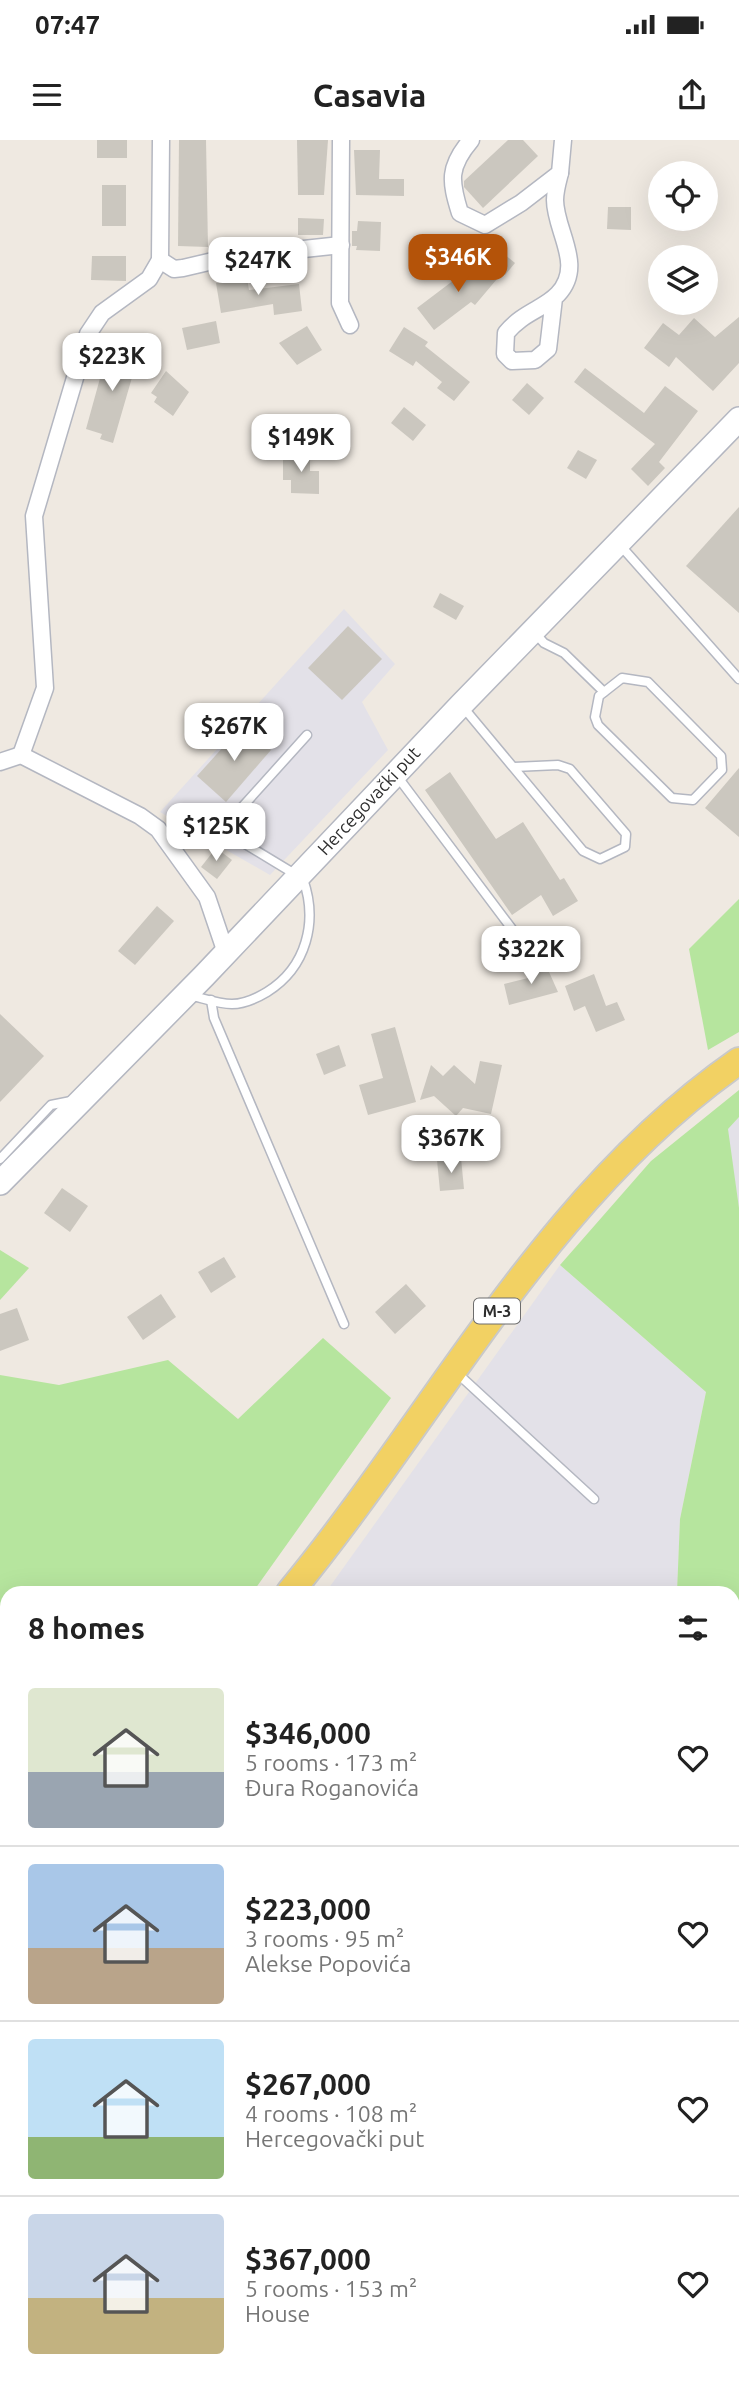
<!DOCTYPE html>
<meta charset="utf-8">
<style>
:root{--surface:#fff;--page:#f6f6f6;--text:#222;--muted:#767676;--line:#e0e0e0;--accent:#b45309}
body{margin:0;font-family:Ubuntu,sans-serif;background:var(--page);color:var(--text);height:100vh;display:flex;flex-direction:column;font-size:26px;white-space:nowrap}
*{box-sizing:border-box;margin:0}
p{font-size:23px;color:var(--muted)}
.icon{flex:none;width:38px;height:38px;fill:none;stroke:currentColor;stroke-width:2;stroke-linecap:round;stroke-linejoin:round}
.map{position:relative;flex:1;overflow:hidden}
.side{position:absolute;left:0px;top:1446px;width:740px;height:800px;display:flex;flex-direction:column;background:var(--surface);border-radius:21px 21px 0 0;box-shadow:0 7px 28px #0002}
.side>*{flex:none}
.buttons{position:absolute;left:648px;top:21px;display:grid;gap:14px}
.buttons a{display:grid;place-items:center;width:70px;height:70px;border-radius:50%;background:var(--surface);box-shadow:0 7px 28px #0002;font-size:35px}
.price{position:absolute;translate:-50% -60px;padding:0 16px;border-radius:14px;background:#fff;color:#222;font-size:23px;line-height:46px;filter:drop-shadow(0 2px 4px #0008)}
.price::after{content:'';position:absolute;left:50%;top:42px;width:21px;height:16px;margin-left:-10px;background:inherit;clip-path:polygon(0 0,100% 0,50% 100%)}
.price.selected{background:var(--accent);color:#fff}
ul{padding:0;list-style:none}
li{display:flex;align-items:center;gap:21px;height:175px;padding:0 28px}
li+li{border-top:2px solid var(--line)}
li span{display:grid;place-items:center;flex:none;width:196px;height:140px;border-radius:7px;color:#555}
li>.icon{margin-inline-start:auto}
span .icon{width:84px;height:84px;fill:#fffc;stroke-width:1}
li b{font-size:30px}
h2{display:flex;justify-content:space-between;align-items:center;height:84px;padding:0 28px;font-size:30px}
.status{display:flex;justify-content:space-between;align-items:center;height:49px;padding:0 35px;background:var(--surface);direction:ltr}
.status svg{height:19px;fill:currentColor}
header{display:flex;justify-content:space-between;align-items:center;height:91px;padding:0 28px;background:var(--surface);font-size:32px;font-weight:700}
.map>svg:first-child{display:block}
</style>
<div class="status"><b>07:47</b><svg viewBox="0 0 49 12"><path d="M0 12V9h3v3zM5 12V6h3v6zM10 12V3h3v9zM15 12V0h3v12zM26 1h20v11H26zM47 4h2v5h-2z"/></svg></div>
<header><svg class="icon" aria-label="menu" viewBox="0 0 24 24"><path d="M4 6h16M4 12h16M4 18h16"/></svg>Casavia<svg class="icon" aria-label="share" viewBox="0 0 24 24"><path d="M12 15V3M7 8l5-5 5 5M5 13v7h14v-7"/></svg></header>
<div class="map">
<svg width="739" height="2244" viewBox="0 0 739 2244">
<rect width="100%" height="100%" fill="#efe9e1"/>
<!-- industrial -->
<g fill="#e3e1e8">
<polygon points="344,469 395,524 362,562 388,610 270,735 160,672"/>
<polygon points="739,977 739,1068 727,989"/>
<polygon points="560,1125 706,1252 680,1379 677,1452 326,1452"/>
</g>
<!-- green -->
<g fill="#b6e59e">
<polygon points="739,759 739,892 708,910 689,809"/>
<polygon points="739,950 739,977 728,989 739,1068 739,2244 0,2244 0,2061 7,2045 7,2238 733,2238 733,1452 677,1452 680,1379 706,1252 560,1125 651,1021"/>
<polygon points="0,1110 29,1128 0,1160"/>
<polygon points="323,1198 391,1258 253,1452 7,1452 7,1516 0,1508 0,1235 59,1245 168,1220 238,1279"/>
<polygon points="0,1611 7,1616 7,1655 0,1662"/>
<polygon points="7,1731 7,1836 0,1837 0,1735"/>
</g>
<!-- building -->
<g fill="#cbc7bf">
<rect x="97" y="0" width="30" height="18"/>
<polygon points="179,0 206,0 208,107 178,106"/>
<polygon points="297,0 328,0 324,55 298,55"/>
<polygon points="508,0 523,0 538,16 483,68 464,47 464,41"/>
<polygon points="354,10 380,10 379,39 404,39 404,56 356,55"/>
<rect x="102" y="45" width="24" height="41"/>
<polygon points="608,67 631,67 631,90 607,89"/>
<polygon points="298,78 324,79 323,95 298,95"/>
<polygon points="358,81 381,82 380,111 356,110 357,106 352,106 352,91 357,91"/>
<polygon points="504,114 515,123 505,135 494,126"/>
<polygon points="92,116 126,116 126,141 91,140"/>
<polygon points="472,118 497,139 475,165 471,162 434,190 417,168 454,140"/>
<polygon points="247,138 249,150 299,144 302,171 274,175 273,164 221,173 216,143"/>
<polygon points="739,177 739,223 713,251 676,217 669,227 644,208 663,183 679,195 694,178 715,197"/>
<polygon points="216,181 220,203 187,210 182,188"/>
<polygon points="307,186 322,210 297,225 279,203"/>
<polygon points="404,187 428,202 425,206 470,242 454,261 437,248 442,242 416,221 413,226 389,211"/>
<polygon points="126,206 140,210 113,303 100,299 102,294 86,289 107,213 115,215 116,210 124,212"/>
<polygon points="585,228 644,273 665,246 698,271 659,322 665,328 648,346 631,329 655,304 574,242"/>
<polygon points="166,231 189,252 173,276 154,262 157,257 151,253"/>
<polygon points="527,243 544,258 529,275 512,260"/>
<polygon points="404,267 426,285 413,301 391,283"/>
<polygon points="578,310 597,320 586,339 567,328"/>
<polygon points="283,315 310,315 310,331 319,331 319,354 291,353 291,340 283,340"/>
<polygon points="739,367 739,473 686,426"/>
<polygon points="440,453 464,466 456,480 433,467"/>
<polygon points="348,486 382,519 342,560 308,528"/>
<polygon points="243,585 271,610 226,662 197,636"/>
<polygon points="739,628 739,697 705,668"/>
<polygon points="450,632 496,699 523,682 560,740 564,738 578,761 553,776 541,755 512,775 425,650"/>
<polygon points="216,708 232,720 217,739 201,727"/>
<polygon points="157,766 174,781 135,825 118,811"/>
<polygon points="545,823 558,852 509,865 504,844 532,837 529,830"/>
<polygon points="594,834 606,866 617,862 625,880 596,892 585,866 574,871 565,846"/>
<polygon points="0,874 44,916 0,962"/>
<polygon points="395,887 416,962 368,975 359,945 383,938 371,894"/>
<polygon points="339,905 346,926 324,935 316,914"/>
<polygon points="480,921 502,925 491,974 463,968 456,976 434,956 420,960 431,925 443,936 454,925 475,944"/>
<polygon points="461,1018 464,1049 440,1051 437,1020"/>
<polygon points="62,1048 88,1066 70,1092 44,1073"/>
<polygon points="224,1117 236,1137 211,1153 198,1132"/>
<polygon points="406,1144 426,1166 395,1194 375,1172"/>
<polygon points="161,1154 176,1177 143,1200 127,1177"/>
<polygon points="17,1168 29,1200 0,1211 0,1174"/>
</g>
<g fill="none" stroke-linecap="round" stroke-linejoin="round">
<defs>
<g id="lane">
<polyline points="620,405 739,539"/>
<polyline points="535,493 544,503 564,513 604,552"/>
<polygon points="622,538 648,542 721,616 722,630 693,660 672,658 598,585 595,577 599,556"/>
<polyline points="463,567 583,711 600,719 625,707 626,694 570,629 558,625 514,627"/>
<polyline points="397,636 530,813"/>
<path d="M 189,855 C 203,858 218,864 232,864 C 243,864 257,858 267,852 C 307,827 318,781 303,739 L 237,699 L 231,688 L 235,675 L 307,595"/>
<polyline points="211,860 214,878 344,1184"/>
<polyline points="0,1019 51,965 76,960"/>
<polyline points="457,1233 594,1359"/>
</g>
<g id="street">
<polyline points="341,0 340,163 350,185"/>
<path d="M 471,0 C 448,27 450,41 460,73 L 485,85 L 521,63 L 560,33 L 563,0"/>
<polyline points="160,120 174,129 183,128 230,117 341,105"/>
<path d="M 554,158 L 548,209 L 535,220 L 512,221 L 505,214 L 506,193 C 523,172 544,169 558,154 C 585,125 555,91 555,60 C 555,51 558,41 560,33"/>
<polyline points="21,615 45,548 34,376 88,194 102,173 149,139 160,120 161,0"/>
<polyline points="0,622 21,615 140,676 158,689 207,757 226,813"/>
</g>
<polyline id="secondary" points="0,1043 204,836 461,565 739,279"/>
<g id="primary">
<path d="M 290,1452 C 437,1274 545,1056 739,921"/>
<polyline points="0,1686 7,1683"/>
</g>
</defs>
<!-- lane casing -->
<use href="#lane" stroke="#b4b7c1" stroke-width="11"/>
<!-- street casing -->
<use href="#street" stroke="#b4b7c1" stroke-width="19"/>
<!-- secondary casing -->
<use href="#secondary" stroke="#b4b7c1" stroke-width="26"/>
<!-- primary casing -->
<use href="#primary" stroke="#c9c9c9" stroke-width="30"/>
<!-- lane -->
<use href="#lane" stroke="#fff" stroke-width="8"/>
<!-- street -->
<use href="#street" stroke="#fff" stroke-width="16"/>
<!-- secondary -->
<use href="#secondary" stroke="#fff" stroke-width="23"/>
<!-- primary -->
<use href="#primary" stroke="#f2d163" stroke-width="26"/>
</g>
<g text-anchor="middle" stroke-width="5" stroke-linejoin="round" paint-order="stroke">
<!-- shield labels -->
<rect fill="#fff" stroke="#6d6d6d" stroke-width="2" x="474" y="1158.5" width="46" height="25" rx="5"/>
<g font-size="16" font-weight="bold" fill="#2e2e2e">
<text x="497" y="1177">M-3</text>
</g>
<!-- street labels -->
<g font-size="18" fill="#2e2e2e" stroke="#fff">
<text transform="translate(369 661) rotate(-47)" y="6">Hercegovački put</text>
</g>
</g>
</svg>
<div class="buttons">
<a><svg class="icon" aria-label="locate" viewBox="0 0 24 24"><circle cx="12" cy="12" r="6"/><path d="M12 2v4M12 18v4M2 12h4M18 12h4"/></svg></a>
<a><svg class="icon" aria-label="layers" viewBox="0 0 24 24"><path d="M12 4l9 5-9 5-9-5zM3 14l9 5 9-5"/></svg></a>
</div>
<b class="price selected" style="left:458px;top:154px">$346K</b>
<b class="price" style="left:258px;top:157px">$247K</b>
<b class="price" style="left:112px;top:253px">$223K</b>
<b class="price" style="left:301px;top:334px">$149K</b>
<b class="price" style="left:234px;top:623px">$267K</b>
<b class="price" style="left:216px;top:723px">$125K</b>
<b class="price" style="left:531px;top:846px">$322K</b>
<b class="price" style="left:451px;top:1035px">$367K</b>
<section class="side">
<h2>8 homes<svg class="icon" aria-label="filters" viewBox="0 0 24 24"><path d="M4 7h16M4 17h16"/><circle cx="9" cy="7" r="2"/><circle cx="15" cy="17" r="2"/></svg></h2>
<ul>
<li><span style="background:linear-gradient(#dfe7d0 60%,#9aa5b1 0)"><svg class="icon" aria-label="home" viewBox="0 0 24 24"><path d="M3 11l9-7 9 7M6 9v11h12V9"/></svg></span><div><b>$346,000</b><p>5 rooms · 173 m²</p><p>Đura Roganovića</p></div><svg class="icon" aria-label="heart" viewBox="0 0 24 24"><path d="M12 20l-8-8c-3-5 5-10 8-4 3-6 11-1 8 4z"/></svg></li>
<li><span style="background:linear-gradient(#a9c7e8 60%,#b9a48a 0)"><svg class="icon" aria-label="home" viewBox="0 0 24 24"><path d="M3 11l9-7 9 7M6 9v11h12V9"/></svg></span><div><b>$223,000</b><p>3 rooms · 95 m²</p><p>Alekse Popovića</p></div><svg class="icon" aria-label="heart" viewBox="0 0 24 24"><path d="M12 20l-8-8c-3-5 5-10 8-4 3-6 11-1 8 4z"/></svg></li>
<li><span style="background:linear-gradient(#bfe0f5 70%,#8fb573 0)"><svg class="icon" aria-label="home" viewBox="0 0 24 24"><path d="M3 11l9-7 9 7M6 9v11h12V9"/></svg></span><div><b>$267,000</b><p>4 rooms · 108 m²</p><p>Hercegovački put</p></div><svg class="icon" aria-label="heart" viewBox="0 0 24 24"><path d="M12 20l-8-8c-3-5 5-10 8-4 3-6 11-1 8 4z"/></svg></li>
<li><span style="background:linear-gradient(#c9d6e8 60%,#c2b280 0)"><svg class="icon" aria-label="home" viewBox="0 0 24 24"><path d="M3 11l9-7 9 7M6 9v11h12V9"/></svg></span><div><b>$367,000</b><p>5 rooms · 153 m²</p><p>House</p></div><svg class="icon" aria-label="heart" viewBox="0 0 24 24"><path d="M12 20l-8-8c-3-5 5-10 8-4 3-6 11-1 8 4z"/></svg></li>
</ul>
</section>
</div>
